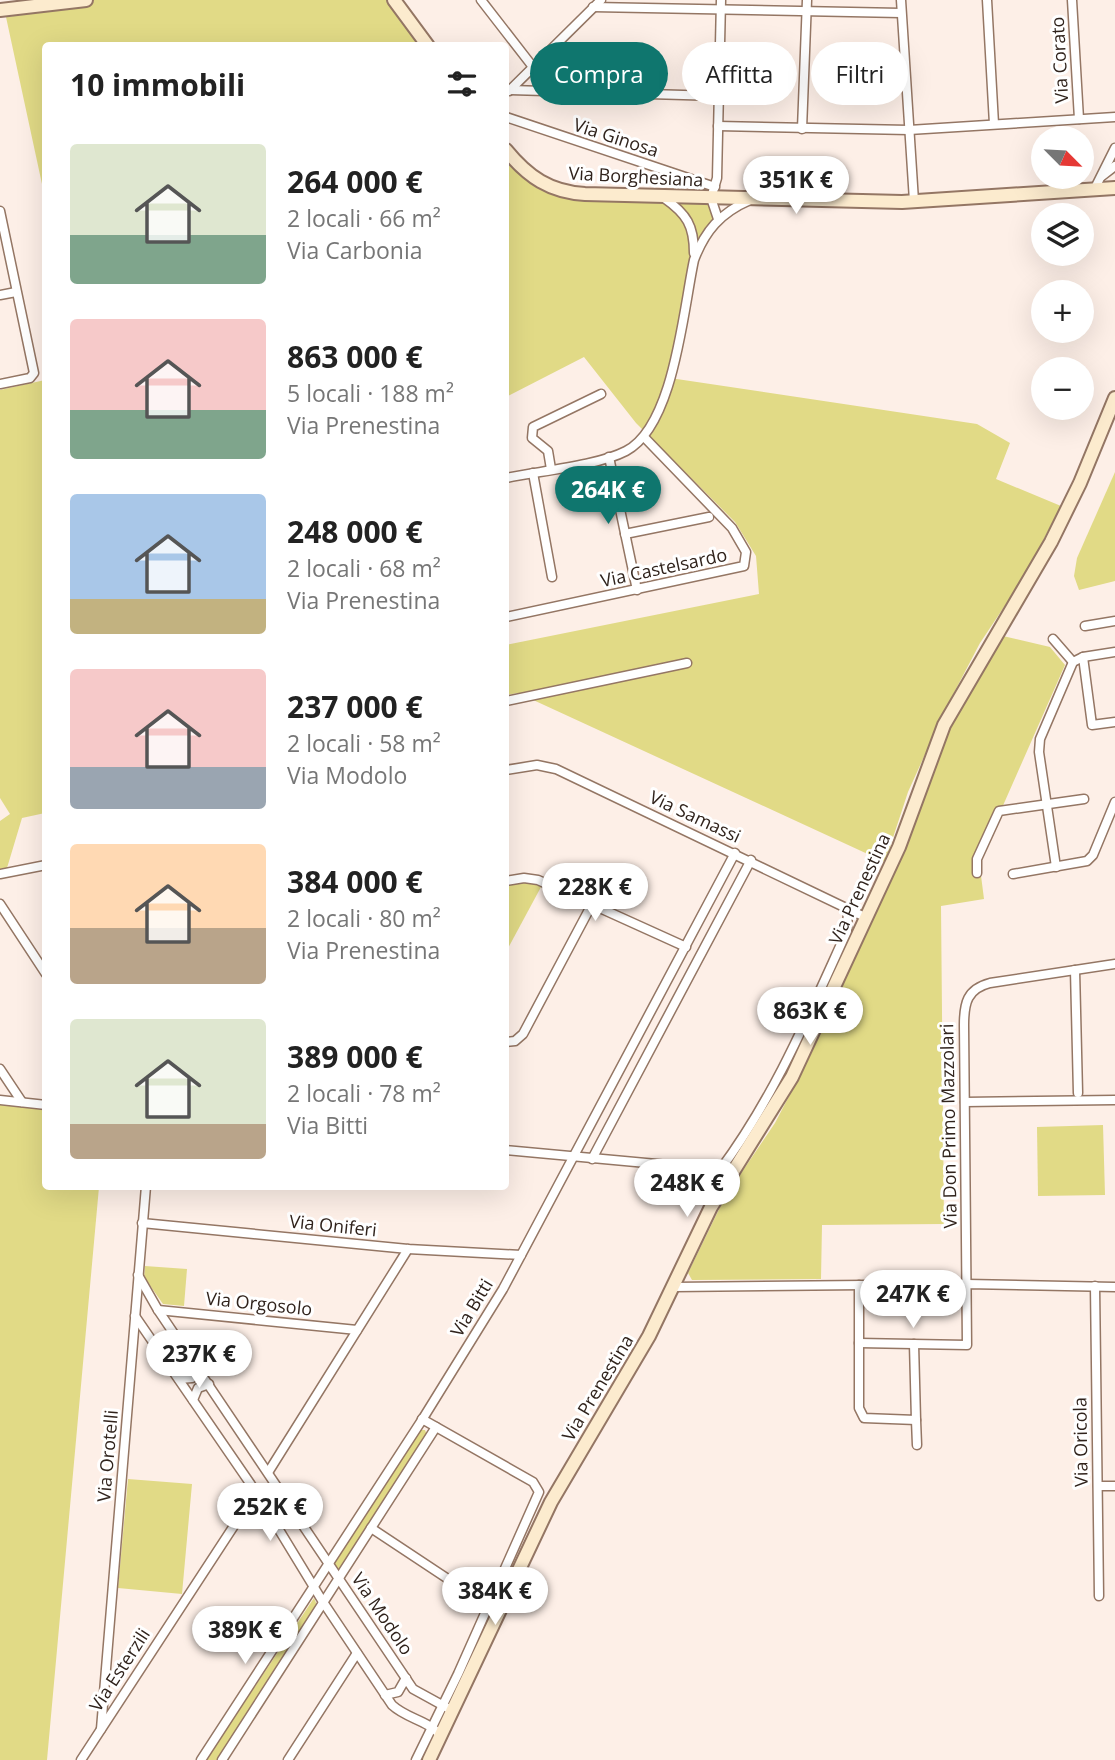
<!DOCTYPE html>
<html lang="it">
<meta charset="utf-8">
<style>
:root{--surface:#fff;--page:#f2f2f2;--text:#222;--muted:#767676;--accent:#0f766e}
body{margin:0;font-family:"Open Sans",sans-serif;background:var(--page);color:var(--text);height:100vh;display:flex;flex-direction:column;font-size:26px;white-space:nowrap}
*{box-sizing:border-box;margin:0}
p{font-size:23px;color:var(--muted)}
.icon{flex:none;width:38px;height:38px;fill:none;stroke:currentColor;stroke-width:2;stroke-linecap:round;stroke-linejoin:round}
.map{position:relative;flex:1;overflow:hidden}
.drawer{position:absolute;left:42px;top:42px;width:467px;height:1148px;display:flex;flex-direction:column;background:var(--surface);border-radius:7px;box-shadow:0 7px 28px #0002}
.drawer>*{flex:none}
.guide{position:absolute;left:530px;top:42px;width:480px;height:63px;display:flex;gap:14px}
.needle{width:46px;rotate:114deg}
.controls{position:absolute;left:1031px;top:126px;display:grid;gap:14px}
.controls a{display:grid;place-items:center;width:63px;height:63px;border-radius:50%;background:var(--surface);box-shadow:0 7px 28px #0002;font-size:35px}
.price{position:absolute;translate:-50% -60px;padding:0 16px;border-radius:24px;background:#fff;color:#222;font-size:23px;line-height:46px;filter:drop-shadow(0 2px 4px #0008)}
.price::after{content:'';position:absolute;left:50%;top:42px;width:21px;height:16px;margin-left:-10px;background:inherit;clip-path:polygon(0 0,100% 0,50% 100%)}
.price.on{background:var(--accent);color:#fff}
ul{padding:0;list-style:none}
li{display:flex;align-items:center;gap:21px;height:175px;padding:0 28px}
li span{display:grid;place-items:center;flex:none;width:196px;height:140px;border-radius:7px;color:#555}
li>.icon{margin-inline-start:auto}
span .icon{width:84px;height:84px;fill:#fffc;stroke-width:1}
li b{font-size:30px}
h2{display:flex;justify-content:space-between;align-items:center;height:84px;padding:0 28px;font-size:30px}
.pill{padding:0 24px;border-radius:32px;background:var(--surface);box-shadow:0 7px 28px #0002;font-size:24px;line-height:63px}
.pill.on{background:var(--accent);color:#fff}
.map>svg:first-child{display:block}
</style>
<div class="map">
<svg width="1115" height="1760" viewBox="0 0 1115 1760">
<rect width="100%" height="100%" fill="#fdefe7"/>
<!-- green -->
<g fill="#e1da86">
<polygon points="94,0 394,0 428,45 46,46 45,198 6,17 59,10"/>
<polygon points="506,150 546,186 711,198 716,221 694,260 670,378 977,424 1010,443 996,479 1061,506 1024,577 980,643 946,708 908,792 885,862 518,693 506,695 506,645 759,594 756,556 735,522 636,423 584,357 506,397"/>
<polygon points="45,380 45,813 22,818 7,868 0,869 0,821 10,814 0,798 0,390"/>
<polygon points="1115,472 1115,581 1079,590 1074,576 1077,558"/>
<polygon points="1003,636 1050,647 1065,665 979,860 984,899 941,906 944,1224 822,1225 821,1279 692,1280 688,1273 725,1197 775,1123 810,1056 915,824 946,734"/>
<polygon points="529,881 541,887 506,952 506,885"/>
<polygon points="0,1103 45,1109 46,1186 99,1187 47,1760 0,1760"/>
<polygon points="1103,1125 1105,1195 1038,1196 1037,1127"/>
<polygon points="145,1266 187,1269 184,1306 163,1304 144,1277"/>
<polygon points="421,1430 425,1430 427,1435 339,1570 334,1566 335,1561"/>
<polygon points="128,1479 192,1484 182,1594 118,1588"/>
<polygon points="314,1598 317,1605 217,1760 206,1760"/>
</g>
<g fill="none" stroke-linecap="round" stroke-linejoin="round">
<defs>
<g id="street">
<polyline points="481,0 533,67"/>
<polyline points="901,0 914,201"/>
<polyline points="987,0 994,124"/>
<polyline points="1072,0 1079,119"/>
<polyline points="593,7 901,13"/>
<polyline points="510,90 718,96"/>
<polyline points="509,91 601,0"/>
<polyline points="506,117 715,187"/>
<polyline points="718,126 909,130 1115,117"/>
<polyline points="802,129 807,0"/>
<polyline points="1102,176 1115,166"/>
<polyline points="1095,188 1115,148"/>
<path d="M 664,198 C 687,214 694,226 694,253"/>
<polyline points="0,211 34,373 30,378 0,384"/>
<polyline points="718,219 711,198 717,178 721,0"/>
<polyline points="0,295 16,292"/>
<polyline points="609,457 637,590"/>
<polyline points="551,469 548,451 532,438 533,427 601,394"/>
<polyline points="533,473 552,577"/>
<path d="M 506,478 C 539,471 597,466 626,451 C 674,426 683,311 694,260 C 705,231 720,213 750,200"/>
<polyline points="625,534 709,517"/>
<polyline points="506,617 744,566 746,552 732,528 644,437"/>
<polyline points="1085,626 1115,621"/>
<polyline points="1053,639 1073,662"/>
<polyline points="1083,657 1092,725 1115,722"/>
<polyline points="506,701 687,663"/>
<polyline points="506,770 537,765 556,769 867,918"/>
<polyline points="1056,867 1039,752 1040,739 1073,662 1083,657 1115,652"/>
<polyline points="977,873 977,859 999,811 1084,799"/>
<polyline points="0,874 46,865"/>
<polyline points="1013,874 1087,861 1093,855 1115,802"/>
<polyline points="506,881 524,878 538,880 686,947"/>
<polyline points="0,904 46,974"/>
<polyline points="1075,970 1078,1093"/>
<polyline points="506,1042 515,1041 523,1034 591,906"/>
<polyline points="0,1069 22,1102"/>
<polyline points="0,1100 46,1105"/>
<polyline points="965,1102 1115,1100"/>
<polyline points="506,1150 722,1170"/>
<polyline points="592,1159 751,860"/>
<path d="M 720,1170 C 775,1096 809,1014 847,931 L 848,909"/>
<polyline points="142,1223 408,1249 521,1255"/>
<polyline points="138,1275 158,1310 413,1689 453,1711"/>
<polyline points="859,1285 859,1408 864,1418 916,1420 914,1344"/>
<polyline points="1095,1286 1099,1596"/>
<polyline points="674,1287 967,1284 1115,1287"/>
<polyline points="158,1310 357,1330"/>
<path d="M 135,1316 L 256,1492 L 323,1602 L 392,1705 C 407,1719 428,1720 441,1736"/>
<path d="M 859,1343 L 967,1345 L 964,1025 C 964,1003 967,989 990,983 L 1115,964"/>
<polyline points="179,1379 192,1378 198,1367"/>
<polyline points="193,1400 198,1388 209,1384"/>
<polyline points="916,1420 917,1445"/>
<polyline points="269,1471 408,1249"/>
<polyline points="1098,1486 1115,1486"/>
<polyline points="371,1528 448,1579"/>
<polyline points="385,1695 398,1692 406,1678"/>
<polyline points="101,1729 146,1186"/>
<polyline points="81,1760 256,1492"/>
<polyline points="201,1760 422,1420 503,1289 735,853"/>
<polyline points="222,1760 436,1427"/>
<polyline points="288,1760 357,1653"/>
<polyline points="416,1760 458,1674 539,1492 533,1482 422,1419"/>
</g>
<g id="secondary">
<polyline points="394,0 428,46"/>
<polyline points="0,10 86,0"/>
<path d="M 506,150 C 528,177 550,192 585,194 L 902,202 L 1115,188"/>
<polyline points="429,1760 551,1502 649,1336 711,1207 792,1077 899,847 944,725 1051,542 1080,483 1115,398"/>
</g>
</defs>
<!-- street casing -->
<use href="#street" stroke="#947664" stroke-width="11"/>
<!-- secondary casing -->
<use href="#secondary" stroke="#947664" stroke-width="16"/>
<!-- street -->
<use href="#street" stroke="#fff" stroke-width="8"/>
<!-- secondary -->
<use href="#secondary" stroke="#fcebce" stroke-width="12"/>
</g>
<g text-anchor="middle" stroke-width="6" stroke-linejoin="round" paint-order="stroke">
<!-- street labels -->
<g font-size="18" fill="#30231c" stroke="#fff">
<text transform="translate(1060 60) rotate(-93)" y="6">Via Corato</text>
<text transform="translate(616 138) rotate(18)" y="6">Via Ginosa</text>
<text transform="translate(636 177) rotate(3)" y="6">Via Borghesiana</text>
<text transform="translate(664 568) rotate(-12)" y="6">Via Castelsardo</text>
<text transform="translate(695 817) rotate(25)" y="6">Via Samassi</text>
<text transform="translate(860 889) rotate(-65)" y="6">Via Prenestina</text>
<text transform="translate(949 1126) rotate(-91)" y="6">Via Don Primo Mazzolari</text>
<text transform="translate(333 1226) rotate(6)" y="6">Via Oniferi</text>
<text transform="translate(259 1304) rotate(6)" y="6">Via Orgosolo</text>
<text transform="translate(472 1308) rotate(-59)" y="6">Via Bitti</text>
<text transform="translate(598 1388) rotate(-59)" y="6">Via Prenestina</text>
<text transform="translate(1081 1442) rotate(-91)" y="6">Via Oricola</text>
<text transform="translate(108 1456) rotate(-85)" y="6">Via Orotelli</text>
<text transform="translate(382 1614) rotate(56)" y="6">Via Modolo</text>
<text transform="translate(120 1670) rotate(-57)" y="6">Via Esterzili</text>
</g>
</g>
</svg>
<div class="controls">
<a><svg class="needle" viewBox="-14 -14 28 28"><path d="M0-13l5 13h-10z" fill="#e53935"/><path d="M0 13l5-13h-10z" fill="#767676"/></svg></a>
<a><svg class="icon" aria-label="layers" viewBox="0 0 24 24"><path d="M12 4l9 5-9 5-9-5zM3 14l9 5 9-5"/></svg></a>
<a>+</a>
<a>−</a>
</div>
<b class="price" style="left:796px;top:216px">351K €</b>
<b class="price on" style="left:608px;top:526px">264K €</b>
<b class="price" style="left:595px;top:923px">228K €</b>
<b class="price" style="left:810px;top:1047px">863K €</b>
<b class="price" style="left:687px;top:1219px">248K €</b>
<b class="price" style="left:913px;top:1330px">247K €</b>
<b class="price" style="left:199px;top:1390px">237K €</b>
<b class="price" style="left:270px;top:1543px">252K €</b>
<b class="price" style="left:495px;top:1627px">384K €</b>
<b class="price" style="left:245px;top:1666px">389K €</b>
<div class="guide">
<a class="pill on">Compra</a>
<a class="pill">Affitta</a>
<a class="pill">Filtri</a>
</div>
<section class="drawer">
<h2>10 immobili<svg class="icon" aria-label="filters" viewBox="0 0 24 24"><path d="M4 7h16M4 17h16"/><circle cx="9" cy="7" r="2"/><circle cx="15" cy="17" r="2"/></svg></h2>
<ul>
<li><span style="background:linear-gradient(#dfe7d0 65%,#7fa58c 0)"><svg class="icon" aria-label="home" viewBox="0 0 24 24"><path d="M3 11l9-7 9 7M6 9v11h12V9"/></svg></span><div><b>264 000 €</b><p>2 locali · 66 m²</p><p>Via Carbonia</p></div></li>
<li><span style="background:linear-gradient(#f6c9c9 65%,#7fa58c 0)"><svg class="icon" aria-label="home" viewBox="0 0 24 24"><path d="M3 11l9-7 9 7M6 9v11h12V9"/></svg></span><div><b>863 000 €</b><p>5 locali · 188 m²</p><p>Via Prenestina</p></div></li>
<li><span style="background:linear-gradient(#a9c7e8 75%,#c2b280 0)"><svg class="icon" aria-label="home" viewBox="0 0 24 24"><path d="M3 11l9-7 9 7M6 9v11h12V9"/></svg></span><div><b>248 000 €</b><p>2 locali · 68 m²</p><p>Via Prenestina</p></div></li>
<li><span style="background:linear-gradient(#f6c9c9 70%,#9aa5b1 0)"><svg class="icon" aria-label="home" viewBox="0 0 24 24"><path d="M3 11l9-7 9 7M6 9v11h12V9"/></svg></span><div><b>237 000 €</b><p>2 locali · 58 m²</p><p>Via Modolo</p></div></li>
<li><span style="background:linear-gradient(#ffd9b3 60%,#b9a48a 0)"><svg class="icon" aria-label="home" viewBox="0 0 24 24"><path d="M3 11l9-7 9 7M6 9v11h12V9"/></svg></span><div><b>384 000 €</b><p>2 locali · 80 m²</p><p>Via Prenestina</p></div></li>
<li><span style="background:linear-gradient(#dfe7d0 75%,#b9a48a 0)"><svg class="icon" aria-label="home" viewBox="0 0 24 24"><path d="M3 11l9-7 9 7M6 9v11h12V9"/></svg></span><div><b>389 000 €</b><p>2 locali · 78 m²</p><p>Via Bitti</p></div></li>
</ul>
</section>
</div>
